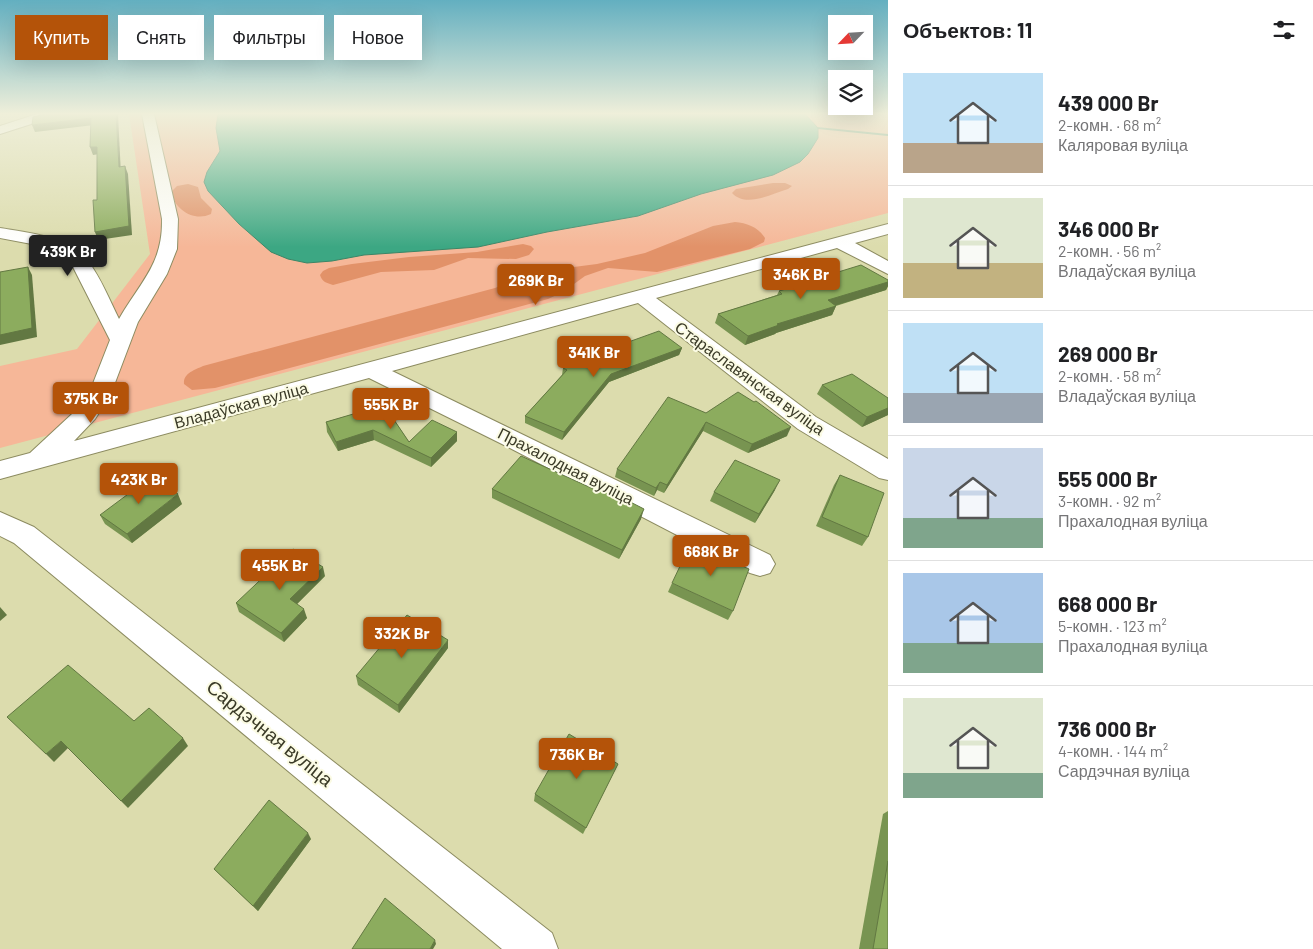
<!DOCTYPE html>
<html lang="ru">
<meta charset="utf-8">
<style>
:root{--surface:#fff;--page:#f2f2f2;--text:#202124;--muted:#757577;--line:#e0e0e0;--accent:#b45309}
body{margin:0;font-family:Barlow,sans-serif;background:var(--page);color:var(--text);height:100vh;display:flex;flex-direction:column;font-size:19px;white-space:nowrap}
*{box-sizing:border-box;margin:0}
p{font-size:16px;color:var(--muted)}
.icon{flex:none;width:28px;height:28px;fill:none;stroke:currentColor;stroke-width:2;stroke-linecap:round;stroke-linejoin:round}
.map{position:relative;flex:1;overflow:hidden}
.side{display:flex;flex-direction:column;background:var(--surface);width:425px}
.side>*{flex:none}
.banner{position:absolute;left:15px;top:15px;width:475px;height:45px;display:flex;gap:10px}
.needle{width:32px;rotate:245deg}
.controls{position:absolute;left:828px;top:15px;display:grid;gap:10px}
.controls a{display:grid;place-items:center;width:45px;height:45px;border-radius:0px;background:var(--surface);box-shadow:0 5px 20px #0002;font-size:25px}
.price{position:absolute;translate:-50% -42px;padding:0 11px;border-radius:5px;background:var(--accent);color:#fff;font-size:16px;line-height:32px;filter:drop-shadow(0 1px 2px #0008)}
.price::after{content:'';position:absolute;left:50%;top:30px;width:15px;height:11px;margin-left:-8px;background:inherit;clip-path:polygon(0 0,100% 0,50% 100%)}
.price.on{background:#222;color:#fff}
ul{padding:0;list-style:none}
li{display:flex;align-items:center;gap:15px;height:125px;padding:0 15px}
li+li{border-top:1px solid var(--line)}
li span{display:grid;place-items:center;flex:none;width:140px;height:100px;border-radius:0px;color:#555}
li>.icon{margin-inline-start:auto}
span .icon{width:60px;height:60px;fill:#fffc;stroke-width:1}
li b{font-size:21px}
h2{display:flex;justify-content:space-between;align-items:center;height:60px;padding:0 15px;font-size:21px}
.pill{padding:0 18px;border-radius:0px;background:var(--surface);box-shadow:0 5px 20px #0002;font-size:18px;line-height:45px}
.pill.on{background:var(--accent);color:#fff}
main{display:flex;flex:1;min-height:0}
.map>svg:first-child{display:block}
</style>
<main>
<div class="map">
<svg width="888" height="949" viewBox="0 0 888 949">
<rect width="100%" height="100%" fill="#dcdcad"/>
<!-- green -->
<polygon fill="#f6b798" points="129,114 888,114 888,213 0,448 0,366 77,349 150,254"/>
<!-- forest -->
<g fill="#e29269">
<path d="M 773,183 L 785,183 L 792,186 L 788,189 C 771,194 746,208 732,193 L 736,189 Z"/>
<path d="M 188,184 L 198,187 L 201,198 L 212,209 L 211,214 C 194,222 175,210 171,192 L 177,186 Z"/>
<path d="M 735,222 C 747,223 758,227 765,238 L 764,242 L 750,249 L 657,272 L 608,268 L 585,276 L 563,292 L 548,299 L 215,388 L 192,390 L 184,384 C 183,373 195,370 203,366 L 495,288 L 535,272 L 597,264 L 645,253 L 713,226 Z"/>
<path d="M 523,244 L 531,246 L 534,249 L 529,255 L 516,259 L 468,258 L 434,270 L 381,272 L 333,285 C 327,283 322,282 320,275 L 323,271 L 329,268 L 352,264 L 409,257 L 477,252 Z"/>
</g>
<!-- water -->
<polygon fill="#3ca783" stroke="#3b8667" points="218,114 805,114 818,128 818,138 808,154 800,162 773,175 701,194 638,216 547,232 478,247 364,255 332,261 307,263 288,259 271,252 239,224 208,191 204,182 207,172 220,151 216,128"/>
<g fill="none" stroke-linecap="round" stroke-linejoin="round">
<!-- stream -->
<polygon fill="#3b8667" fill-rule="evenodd" points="817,127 888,134 888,136 818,129"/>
<defs>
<g id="minor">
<polygon points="37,114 55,114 53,117 0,134 0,126"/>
<path d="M 142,114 L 154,114 L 178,219 L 177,249 L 167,274 L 138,322 L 110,396 L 95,419 L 74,441 L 888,224 L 888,234 L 855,243 L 888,261 L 888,274 L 837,248 L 656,298 L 816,417 L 888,459 L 888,480 L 879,478 L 798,429 L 638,303 L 392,371 L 770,555 L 775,564 L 770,573 L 760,576 L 750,573 L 502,444 L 369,378 L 0,479 L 0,461 L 30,453 L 72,414 L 84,401 L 92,386 L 110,340 L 73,267 L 66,260 L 37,245 L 0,238 L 0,228 C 29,233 68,236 88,261 C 101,278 110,301 119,319 C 140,282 163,265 162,219 Z"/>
<polygon points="0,512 34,527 552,933 558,949 502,949 14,543 0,536"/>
</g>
</defs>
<!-- minor casing -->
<use href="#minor" stroke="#8c8b60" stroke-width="2"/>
<!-- minor -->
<use href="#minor" fill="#fff" fill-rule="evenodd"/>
</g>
<!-- wall -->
<g fill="#789451">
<polygon points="835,273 888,280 888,286 886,290 836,306 832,315 776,333 775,334 745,345 715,323 718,314 777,295 779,291 834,275"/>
<polygon points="682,348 679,355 609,382 562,440 525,423 525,416 562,375 563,368 595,354"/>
<polygon points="822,385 888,398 888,415 862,427 817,394"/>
<polygon points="384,405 409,442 457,441 431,467 374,440 338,451 327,432 326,422"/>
<polygon points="706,413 787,436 748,453 703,431 664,493 657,490 654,496 615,477 617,469"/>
<polygon points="840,475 868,537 862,546 816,526 834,485"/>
<polygon points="492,489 641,519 619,559 492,498"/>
<polygon points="775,490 755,523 710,501 714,492"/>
<polygon points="182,504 132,543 105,524 100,515"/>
<polygon points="325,576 297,604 307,618 284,642 239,612 236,603"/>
<polygon points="672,583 733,611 728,620 668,592"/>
<polygon points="448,648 399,713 358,685 356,676"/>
<polygon points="618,764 583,834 534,801 535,794"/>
<polygon points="888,811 888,949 859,949 883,814"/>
<polygon points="311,839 258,911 214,869"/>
</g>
<!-- shaded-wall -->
<g fill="#627842">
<polygon points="116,114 118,114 121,175 119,167"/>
<polygon points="91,118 94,125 35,132 32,125"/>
<polygon points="90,147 97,147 99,154 93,155"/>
<polygon points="125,166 128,174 132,235 98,240 95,232"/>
<polygon points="28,267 32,275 37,337 0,345 0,335"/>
<polygon points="888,282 888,286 886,290 824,309 828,300"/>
<polygon points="836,306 832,315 776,333 775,334 745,345 748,336 777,324"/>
<polygon points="682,348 679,355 609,382 562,440 564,432 611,374"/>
<polygon points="888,408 888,415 862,427 867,417"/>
<polygon points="706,422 703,431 664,493 667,485"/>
<polygon points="791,427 787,436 748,453 752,444"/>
<polygon points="373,430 374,440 338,451 336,442"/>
<polygon points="457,432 457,441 431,467 431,458"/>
<polygon points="780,480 775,490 755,523 759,514"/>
<polygon points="660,482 657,490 654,496 656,488"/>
<polygon points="178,494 182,504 132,543 127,534"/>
<polygon points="644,509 641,519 619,559 622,550"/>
<polygon points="323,567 325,576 293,608 290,599"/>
<polygon points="0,607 7,615 0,621"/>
<polygon points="304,609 307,618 284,642 281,633"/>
<polygon points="448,640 448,648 399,713 398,705"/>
<polygon points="183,738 188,746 128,808 121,801"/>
<polygon points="61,741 68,748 54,762 46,754"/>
<polygon points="308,833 311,839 258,911 253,906"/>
<polygon points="435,940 436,944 433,949 430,949"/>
</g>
<!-- building -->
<g fill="#8cac5e" stroke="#627842">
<polygon points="45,114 116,114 119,167 125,166 129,226 95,232 93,200 97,200 97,147 90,147 91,118 32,125 33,117"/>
<polygon points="861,265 888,280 888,282 828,300 836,306 777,324 779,325 748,336 718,314 782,294 779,291 837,274 835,273"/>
<polygon points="28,267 32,328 0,335 0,272"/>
<polygon points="659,331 682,348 611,374 564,432 525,416 567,370 563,368 583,349 595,354"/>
<polygon points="852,374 888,398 888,408 867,417 822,385"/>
<polygon points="738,392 754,402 756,401 791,427 752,444 706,422 667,485 660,482 656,488 617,469 668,397 706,413"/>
<polygon points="384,405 409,442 432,420 457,432 431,458 373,430 336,442 326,422"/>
<polygon points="521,456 600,492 603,488 644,509 622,550 492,489"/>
<polygon points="735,460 780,480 759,514 714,492"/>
<polygon points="840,475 884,493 868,537 822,517"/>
<polygon points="151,477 178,494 127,534 100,515"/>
<polygon points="691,543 749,569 733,611 672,583"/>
<polygon points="293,549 323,567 290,599 304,609 281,633 236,603"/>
<polygon points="407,615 448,640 398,705 356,676"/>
<polygon points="68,665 134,721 149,708 183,738 121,801 61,741 46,754 7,717"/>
<polygon points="569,734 618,764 586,828 535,794"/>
<polygon points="269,800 308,833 253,906 214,869"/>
<polygon points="888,861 888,949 873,949"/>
<polygon points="385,898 435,940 430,949 352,949"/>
</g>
<!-- sky -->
<linearGradient id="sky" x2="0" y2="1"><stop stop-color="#63afc0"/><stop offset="0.46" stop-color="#efefda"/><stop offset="1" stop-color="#efefda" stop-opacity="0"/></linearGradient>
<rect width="888" height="247" fill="url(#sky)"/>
<g text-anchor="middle" stroke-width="4" stroke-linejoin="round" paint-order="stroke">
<!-- street labels -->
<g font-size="16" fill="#3a3a27" stroke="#fbfbe4">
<text transform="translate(750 378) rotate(36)" y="6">Стараславянская вуліца</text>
<text transform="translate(241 405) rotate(-15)" y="6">Владаўская вуліца</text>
<text transform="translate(566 466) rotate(27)" y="6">Прахалодная вуліца</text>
</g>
<!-- near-street labels -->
<g font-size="19" fill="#3a3a27" stroke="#fbfbe4">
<text transform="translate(270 733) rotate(39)" y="7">Сардэчная вуліца</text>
</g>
</g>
</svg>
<div class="controls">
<a><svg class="needle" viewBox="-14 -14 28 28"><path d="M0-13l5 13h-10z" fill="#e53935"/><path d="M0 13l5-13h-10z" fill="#757577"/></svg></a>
<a><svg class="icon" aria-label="layers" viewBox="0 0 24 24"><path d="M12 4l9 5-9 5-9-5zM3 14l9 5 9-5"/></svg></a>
</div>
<b class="price on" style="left:68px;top:277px">439K Br</b>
<b class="price" style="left:801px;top:300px">346K Br</b>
<b class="price" style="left:536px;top:306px">269K Br</b>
<b class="price" style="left:594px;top:378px">341K Br</b>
<b class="price" style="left:91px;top:424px">375K Br</b>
<b class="price" style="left:391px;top:430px">555K Br</b>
<b class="price" style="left:139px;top:505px">423K Br</b>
<b class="price" style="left:711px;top:577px">668K Br</b>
<b class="price" style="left:280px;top:591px">455K Br</b>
<b class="price" style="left:402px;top:659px">332K Br</b>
<b class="price" style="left:577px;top:780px">736K Br</b>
<div class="banner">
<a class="pill on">Купить</a>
<a class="pill">Снять</a>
<a class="pill">Фильтры</a>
<a class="pill">Новое</a>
</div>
</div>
<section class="side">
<h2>Объектов: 11<svg class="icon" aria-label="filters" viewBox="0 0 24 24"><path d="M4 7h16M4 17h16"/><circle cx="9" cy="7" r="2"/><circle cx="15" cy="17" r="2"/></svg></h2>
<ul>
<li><span style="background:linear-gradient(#bfe0f5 70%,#b9a48a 0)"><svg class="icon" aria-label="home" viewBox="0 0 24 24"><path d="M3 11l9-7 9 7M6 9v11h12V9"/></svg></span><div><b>439 000 Br</b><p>2-комн. · 68 m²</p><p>Каляровая вуліца</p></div></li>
<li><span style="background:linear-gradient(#dfe7d0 65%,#c2b280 0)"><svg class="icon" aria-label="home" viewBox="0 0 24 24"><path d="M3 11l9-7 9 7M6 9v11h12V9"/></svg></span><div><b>346 000 Br</b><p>2-комн. · 56 m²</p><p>Владаўская вуліца</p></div></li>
<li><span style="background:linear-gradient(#bfe0f5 70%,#9aa5b1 0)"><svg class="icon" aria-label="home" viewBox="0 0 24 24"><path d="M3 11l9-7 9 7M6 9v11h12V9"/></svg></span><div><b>269 000 Br</b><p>2-комн. · 58 m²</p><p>Владаўская вуліца</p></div></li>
<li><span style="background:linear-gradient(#c9d6e8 70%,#7fa58c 0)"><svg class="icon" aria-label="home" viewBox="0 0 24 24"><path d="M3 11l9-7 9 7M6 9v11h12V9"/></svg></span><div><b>555 000 Br</b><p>3-комн. · 92 m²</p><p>Прахалодная вуліца</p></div></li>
<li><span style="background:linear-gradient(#a9c7e8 70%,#7fa58c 0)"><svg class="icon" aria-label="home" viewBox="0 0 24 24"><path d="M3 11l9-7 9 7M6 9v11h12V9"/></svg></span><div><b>668 000 Br</b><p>5-комн. · 123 m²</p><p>Прахалодная вуліца</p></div></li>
<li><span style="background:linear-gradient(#dfe7d0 75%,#7fa58c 0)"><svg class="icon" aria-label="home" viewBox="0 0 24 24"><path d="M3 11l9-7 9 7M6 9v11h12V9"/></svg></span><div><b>736 000 Br</b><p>4-комн. · 144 m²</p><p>Сардэчная вуліца</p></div></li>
</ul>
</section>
</main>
